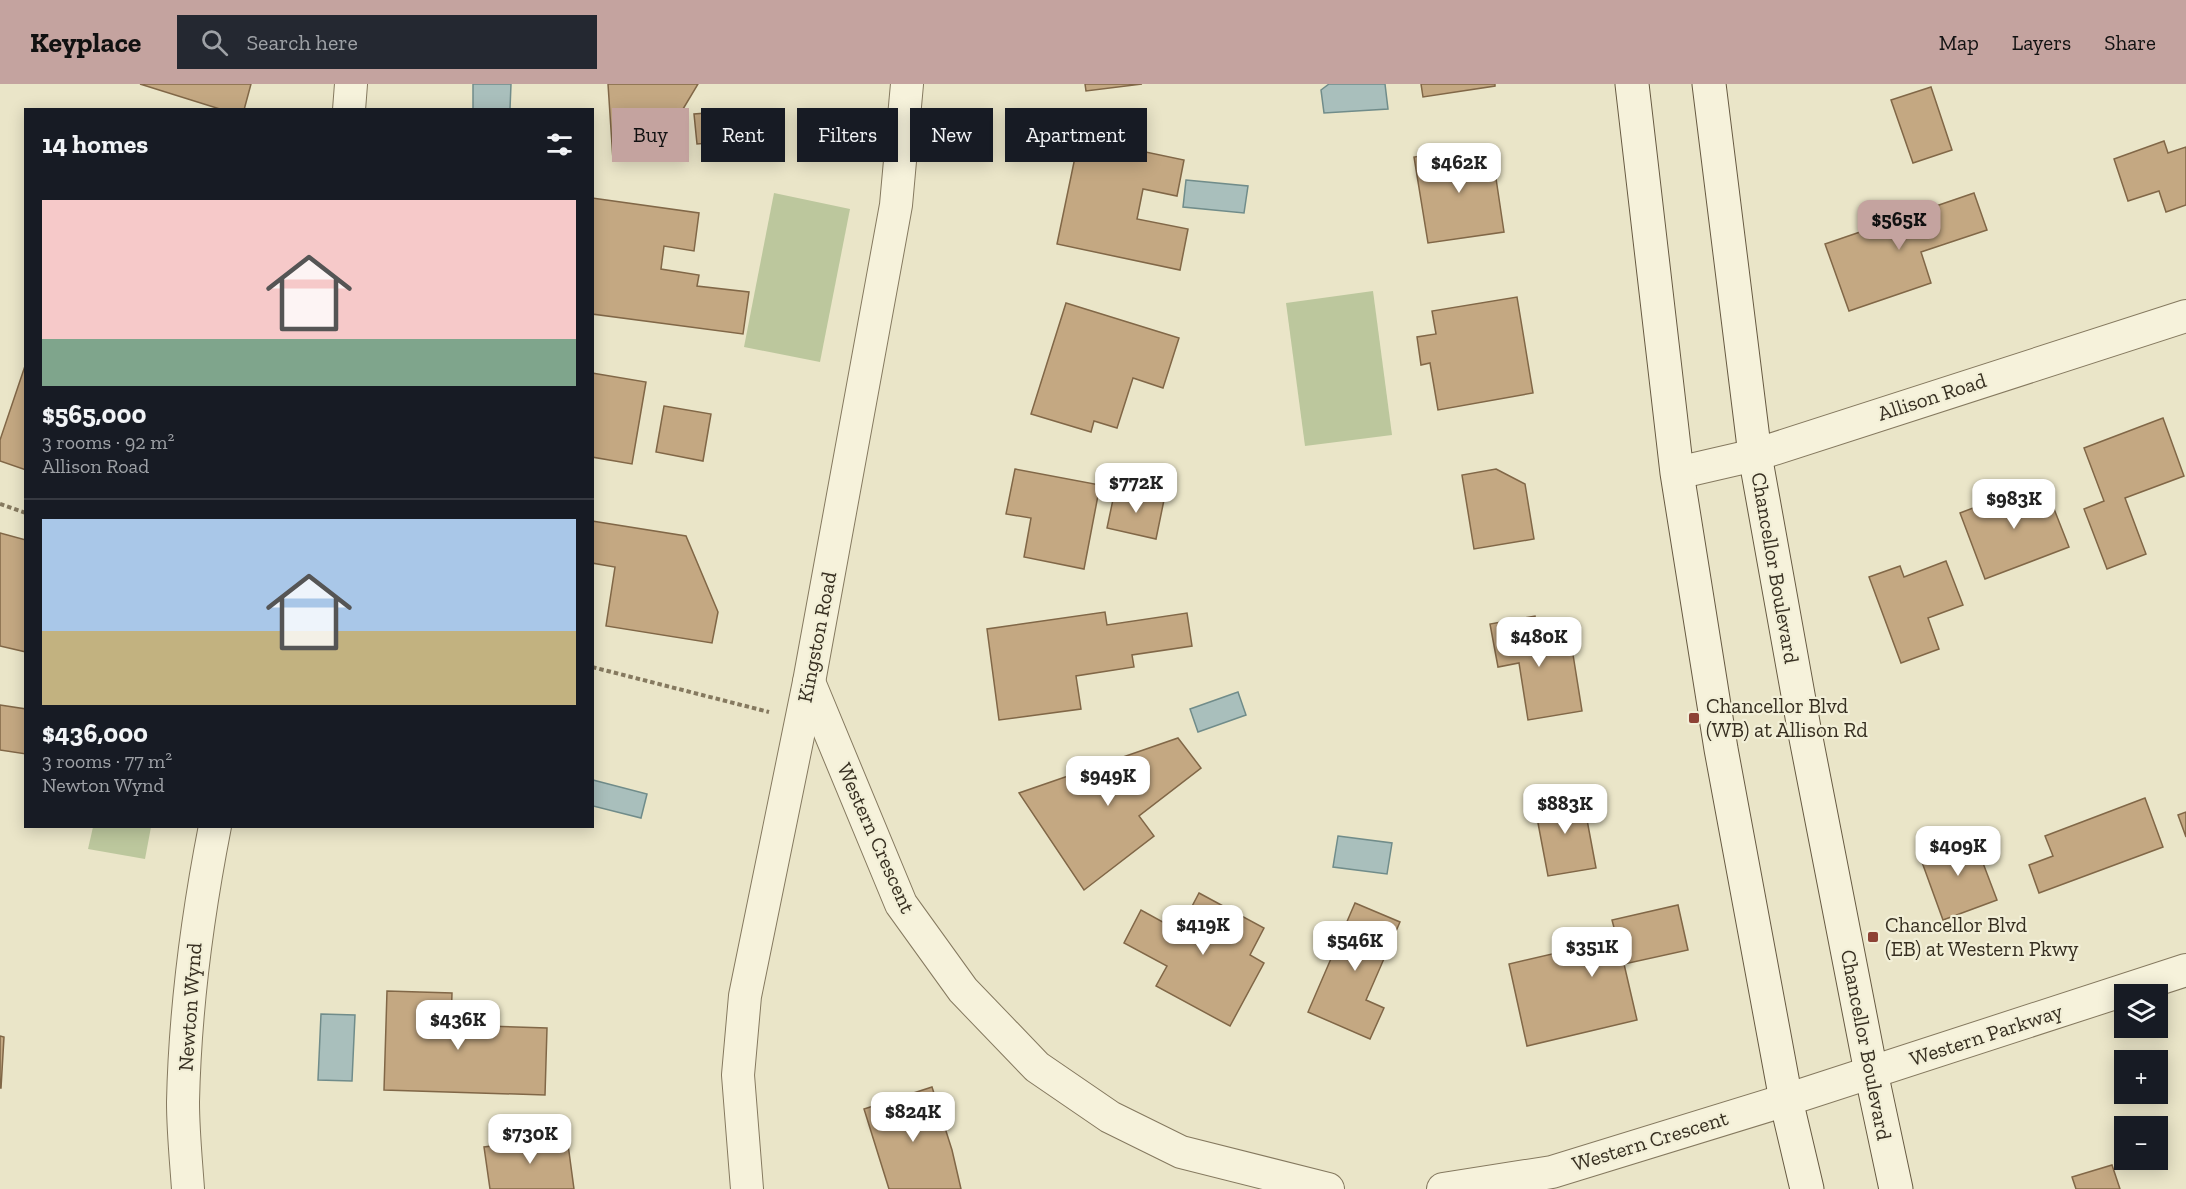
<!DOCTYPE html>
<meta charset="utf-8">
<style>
:root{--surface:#171b24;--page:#242831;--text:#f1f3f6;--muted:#9ea1a6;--line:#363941;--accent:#c4a39f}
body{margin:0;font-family:"Zilla Slab",serif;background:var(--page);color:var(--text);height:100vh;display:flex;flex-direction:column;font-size:22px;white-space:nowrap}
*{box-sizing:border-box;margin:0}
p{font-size:20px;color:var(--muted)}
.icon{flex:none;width:33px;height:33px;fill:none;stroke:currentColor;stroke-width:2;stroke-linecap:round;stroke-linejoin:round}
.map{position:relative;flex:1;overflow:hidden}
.sheet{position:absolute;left:24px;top:24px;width:570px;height:720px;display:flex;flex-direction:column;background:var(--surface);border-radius:0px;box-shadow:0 3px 15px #0003}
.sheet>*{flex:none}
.top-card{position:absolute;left:612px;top:24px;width:570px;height:54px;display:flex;gap:12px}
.buttons{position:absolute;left:2114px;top:900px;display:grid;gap:12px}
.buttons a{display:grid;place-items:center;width:54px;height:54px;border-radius:0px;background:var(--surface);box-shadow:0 3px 15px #0003;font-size:30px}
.price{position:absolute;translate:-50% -51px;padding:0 14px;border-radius:12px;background:#fff;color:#222;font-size:20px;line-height:39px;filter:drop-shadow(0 2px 3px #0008)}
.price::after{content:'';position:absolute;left:50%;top:36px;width:18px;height:14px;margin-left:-9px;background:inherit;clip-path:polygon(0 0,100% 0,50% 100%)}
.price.current{background:var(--accent);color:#111}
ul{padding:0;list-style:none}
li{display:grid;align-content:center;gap:12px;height:318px;padding:0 18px}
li+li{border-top:2px solid var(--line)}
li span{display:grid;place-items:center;height:186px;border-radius:0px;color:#555}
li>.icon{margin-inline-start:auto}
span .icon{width:108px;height:108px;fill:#fffc;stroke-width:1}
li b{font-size:26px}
h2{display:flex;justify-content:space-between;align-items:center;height:72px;padding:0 18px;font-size:26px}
.chip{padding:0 21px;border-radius:0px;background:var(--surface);box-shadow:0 3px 15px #0003;font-size:21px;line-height:54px}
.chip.current{background:var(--accent);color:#111}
header{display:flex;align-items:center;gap:36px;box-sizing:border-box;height:84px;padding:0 30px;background:var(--accent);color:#111}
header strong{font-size:28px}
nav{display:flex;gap:33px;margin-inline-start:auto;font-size:21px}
.search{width:420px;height:54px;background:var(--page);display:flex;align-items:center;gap:15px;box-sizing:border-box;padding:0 21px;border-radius:0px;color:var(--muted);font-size:22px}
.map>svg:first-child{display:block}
</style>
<header>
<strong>Keyplace</strong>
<div class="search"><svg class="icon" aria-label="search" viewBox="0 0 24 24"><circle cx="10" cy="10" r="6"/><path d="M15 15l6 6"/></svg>Search here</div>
<nav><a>Map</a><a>Layers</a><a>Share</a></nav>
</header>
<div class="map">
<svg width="2186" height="1105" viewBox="0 0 2186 1105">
<rect width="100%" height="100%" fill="#eae5c8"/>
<!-- green -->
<g fill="#bcc79d">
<polygon points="774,109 850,125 820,278 744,263"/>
<polygon points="1373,207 1392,351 1305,362 1286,219"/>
<polygon points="93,743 151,743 145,775 88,765"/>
</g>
<!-- water -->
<g fill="#a9bfbc" stroke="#708c8a" stroke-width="1.5">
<polygon points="473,0 511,0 510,25 473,25"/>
<polygon points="1329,0 1385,0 1388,25 1324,29 1321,6"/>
<polygon points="1186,96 1248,102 1244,129 1183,123"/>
<polygon points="1238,608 1246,631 1198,648 1190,625"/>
<polygon points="593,696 647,710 641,734 593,722"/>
<polygon points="1338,752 1392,759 1387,790 1333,783"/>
<polygon points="321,930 355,931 352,997 318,996"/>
</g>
<!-- building -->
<g fill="#c4a882" stroke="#816747" stroke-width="1.5">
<polygon points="140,0 251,0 244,26 223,26"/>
<polygon points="608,0 698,0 683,25 686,71 613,76"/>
<polygon points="1085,0 1142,0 1086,7"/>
<polygon points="1421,0 1495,0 1495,2 1423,13"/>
<polygon points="1931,3 1952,66 1913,79 1891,16"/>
<polygon points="732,27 734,57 697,60 694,30"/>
<polygon points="1079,54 1184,76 1177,112 1143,105 1137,135 1188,145 1180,186 1057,160"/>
<polygon points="2164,57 2168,69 2186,63 2186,121 2166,128 2159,107 2128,117 2114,75"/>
<polygon points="1491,61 1504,148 1428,159 1414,73"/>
<polygon points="1974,109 1987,146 1921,168 1931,199 1849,227 1825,160"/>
<polygon points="592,114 699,129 694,167 664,162 661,185 699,191 697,202 749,208 743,250 592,230"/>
<polygon points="1517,213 1533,309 1438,326 1430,279 1421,281 1417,253 1436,250 1432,227"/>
<polygon points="1066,219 1179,254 1163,304 1133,294 1117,344 1094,337 1091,348 1031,330"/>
<polygon points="26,279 26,386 0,377 0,356"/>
<polygon points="592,289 646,298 632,380 592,373"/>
<polygon points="664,322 711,330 703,377 656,368"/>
<polygon points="2163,334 2184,392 2125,414 2146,470 2107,485 2084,425 2104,417 2084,364"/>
<polygon points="1015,385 1100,401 1084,485 1024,473 1031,434 1006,430"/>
<polygon points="1496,385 1525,400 1534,455 1474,465 1462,391"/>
<polygon points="2043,397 2069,463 1985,495 1960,429"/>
<polygon points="1115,406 1164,416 1156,455 1107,444"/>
<polygon points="592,437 686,452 718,528 712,559 606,542 615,483 592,479"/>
<polygon points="0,449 26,456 26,568 0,562"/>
<polygon points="1946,477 1963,521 1928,534 1939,565 1901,579 1869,493 1900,482 1904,493"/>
<polygon points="1105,528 1107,541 1187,529 1192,562 1132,571 1134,583 1076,592 1081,625 999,636 987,545"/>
<polygon points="1535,532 1540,563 1571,558 1582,627 1528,636 1519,579 1498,583 1490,540"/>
<polygon points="0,621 26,625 26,670 0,666"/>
<polygon points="1178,654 1201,684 1139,732 1154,752 1084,806 1019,709"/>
<polygon points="1582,709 1596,784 1548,792 1534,718"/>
<polygon points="2145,714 2163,763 2039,809 2029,781 2053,772 2045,752"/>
<polygon points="2186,728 2186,753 2178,731"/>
<polygon points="1972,750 1997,816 1943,836 1919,770"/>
<polygon points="1199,809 1264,844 1250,871 1264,879 1230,942 1156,902 1167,882 1124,859 1141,826 1179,847"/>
<polygon points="1355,819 1400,838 1366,916 1384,924 1370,955 1308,928"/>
<polygon points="1678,821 1688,866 1624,880 1637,936 1527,962 1509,880 1617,855 1612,836"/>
<polygon points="387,907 452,909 451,941 547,944 545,1011 384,1006"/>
<polygon points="0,952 4,953 1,1004 0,1004"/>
<polygon points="932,1003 952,1066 961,1105 889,1105 864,1025"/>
<polygon points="567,1053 574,1105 490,1105 484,1063"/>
<polygon points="2112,1081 2120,1105 2076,1105 2072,1093"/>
</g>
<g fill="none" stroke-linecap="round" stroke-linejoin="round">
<defs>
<g id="street">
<polyline points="349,26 351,0"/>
<polyline points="1677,389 1755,371 2186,232"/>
<polyline points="809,598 901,820 963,906 1037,983 1110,1033 1181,1068 1328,1105"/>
<path d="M 188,1105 C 186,1076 183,1047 183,1018 C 185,925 197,834 215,742"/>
<polyline points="747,1105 738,991 745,912 809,598 896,121 907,0"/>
<polyline points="1443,1105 1552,1088 1786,1016 2186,886"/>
</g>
<g id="secondary">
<polyline points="1632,0 1677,389 1721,665 1786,1016 1807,1105"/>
<polyline points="1709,0 1755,371 1804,644 1871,988 1896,1105"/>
</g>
</defs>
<!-- street casing -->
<use href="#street" stroke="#85795f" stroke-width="34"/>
<!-- secondary casing -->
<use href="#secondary" stroke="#675a42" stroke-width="35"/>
<!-- path -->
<g stroke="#85795f" stroke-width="4" stroke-dasharray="4.5 3" stroke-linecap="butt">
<polyline points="0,420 26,429"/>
<polyline points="592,583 769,628"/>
</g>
<!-- street -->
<use href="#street" stroke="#f6f2db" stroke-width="32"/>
<!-- secondary -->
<use href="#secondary" stroke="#f6f2db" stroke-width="33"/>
</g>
<!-- markers -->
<g fill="#8d4235" stroke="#f2efd7" stroke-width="2">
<rect x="1688" y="628" width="12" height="12" rx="3"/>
<rect x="1867" y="847" width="12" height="12" rx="3"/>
</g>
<g text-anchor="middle" stroke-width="4.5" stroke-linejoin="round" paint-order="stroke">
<!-- street labels -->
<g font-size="21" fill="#372f21" stroke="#f2efd7">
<text transform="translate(1932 313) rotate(-18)" y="7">Allison Road</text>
<text transform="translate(1775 484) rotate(80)" y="7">Chancellor Boulevard</text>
<text transform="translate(817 553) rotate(-79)" y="7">Kingston Road</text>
<text transform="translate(876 754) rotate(66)" y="7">Western Crescent</text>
<text transform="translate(190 923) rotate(-86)" y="7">Newton Wynd</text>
<text transform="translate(1986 951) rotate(-18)" y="7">Western Parkway</text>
<text transform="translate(1866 961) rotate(79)" y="7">Chancellor Boulevard</text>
<text transform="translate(1650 1057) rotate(-17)" y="7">Western Crescent</text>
</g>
<!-- poi labels -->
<g font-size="21" fill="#372f21" stroke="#f2efd7" text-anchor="start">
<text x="1706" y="629">Chancellor Blvd<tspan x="1706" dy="24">(WB) at Allison Rd</tspan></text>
<text x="1885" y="848">Chancellor Blvd<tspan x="1885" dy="24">(EB) at Western Pkwy</tspan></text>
</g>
</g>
</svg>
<div class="buttons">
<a><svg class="icon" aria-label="layers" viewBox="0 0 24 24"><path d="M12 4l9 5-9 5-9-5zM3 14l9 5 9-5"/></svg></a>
<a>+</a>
<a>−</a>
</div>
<b class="price" style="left:1459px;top:110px">$462K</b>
<b class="price current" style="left:1899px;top:167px">$565K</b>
<b class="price" style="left:1136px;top:430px">$772K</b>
<b class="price" style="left:2014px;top:446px">$983K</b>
<b class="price" style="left:1539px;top:584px">$480K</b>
<b class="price" style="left:1108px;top:723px">$949K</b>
<b class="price" style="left:1565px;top:751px">$883K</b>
<b class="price" style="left:1958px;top:793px">$409K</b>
<b class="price" style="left:1203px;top:872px">$419K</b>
<b class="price" style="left:1355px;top:888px">$546K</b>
<b class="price" style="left:1592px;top:894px">$351K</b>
<b class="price" style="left:458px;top:967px">$436K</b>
<b class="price" style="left:913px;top:1059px">$824K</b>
<b class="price" style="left:530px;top:1081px">$730K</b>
<div class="top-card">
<a class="chip current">Buy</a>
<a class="chip">Rent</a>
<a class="chip">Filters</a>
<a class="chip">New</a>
<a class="chip">Apartment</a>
</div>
<section class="sheet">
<h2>14 homes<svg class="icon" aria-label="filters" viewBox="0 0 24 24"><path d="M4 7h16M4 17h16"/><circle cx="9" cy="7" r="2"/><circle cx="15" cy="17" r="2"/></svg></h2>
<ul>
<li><span style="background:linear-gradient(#f6c9c9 75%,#7fa58c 0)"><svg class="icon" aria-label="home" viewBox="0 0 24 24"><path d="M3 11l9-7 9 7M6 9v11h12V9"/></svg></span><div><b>$565,000</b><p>3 rooms · 92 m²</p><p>Allison Road</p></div></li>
<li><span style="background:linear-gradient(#a9c7e8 60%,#c2b280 0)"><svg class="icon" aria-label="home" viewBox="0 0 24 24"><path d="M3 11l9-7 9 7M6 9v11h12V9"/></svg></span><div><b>$436,000</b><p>3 rooms · 77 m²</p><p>Newton Wynd</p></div></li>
</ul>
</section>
</div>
